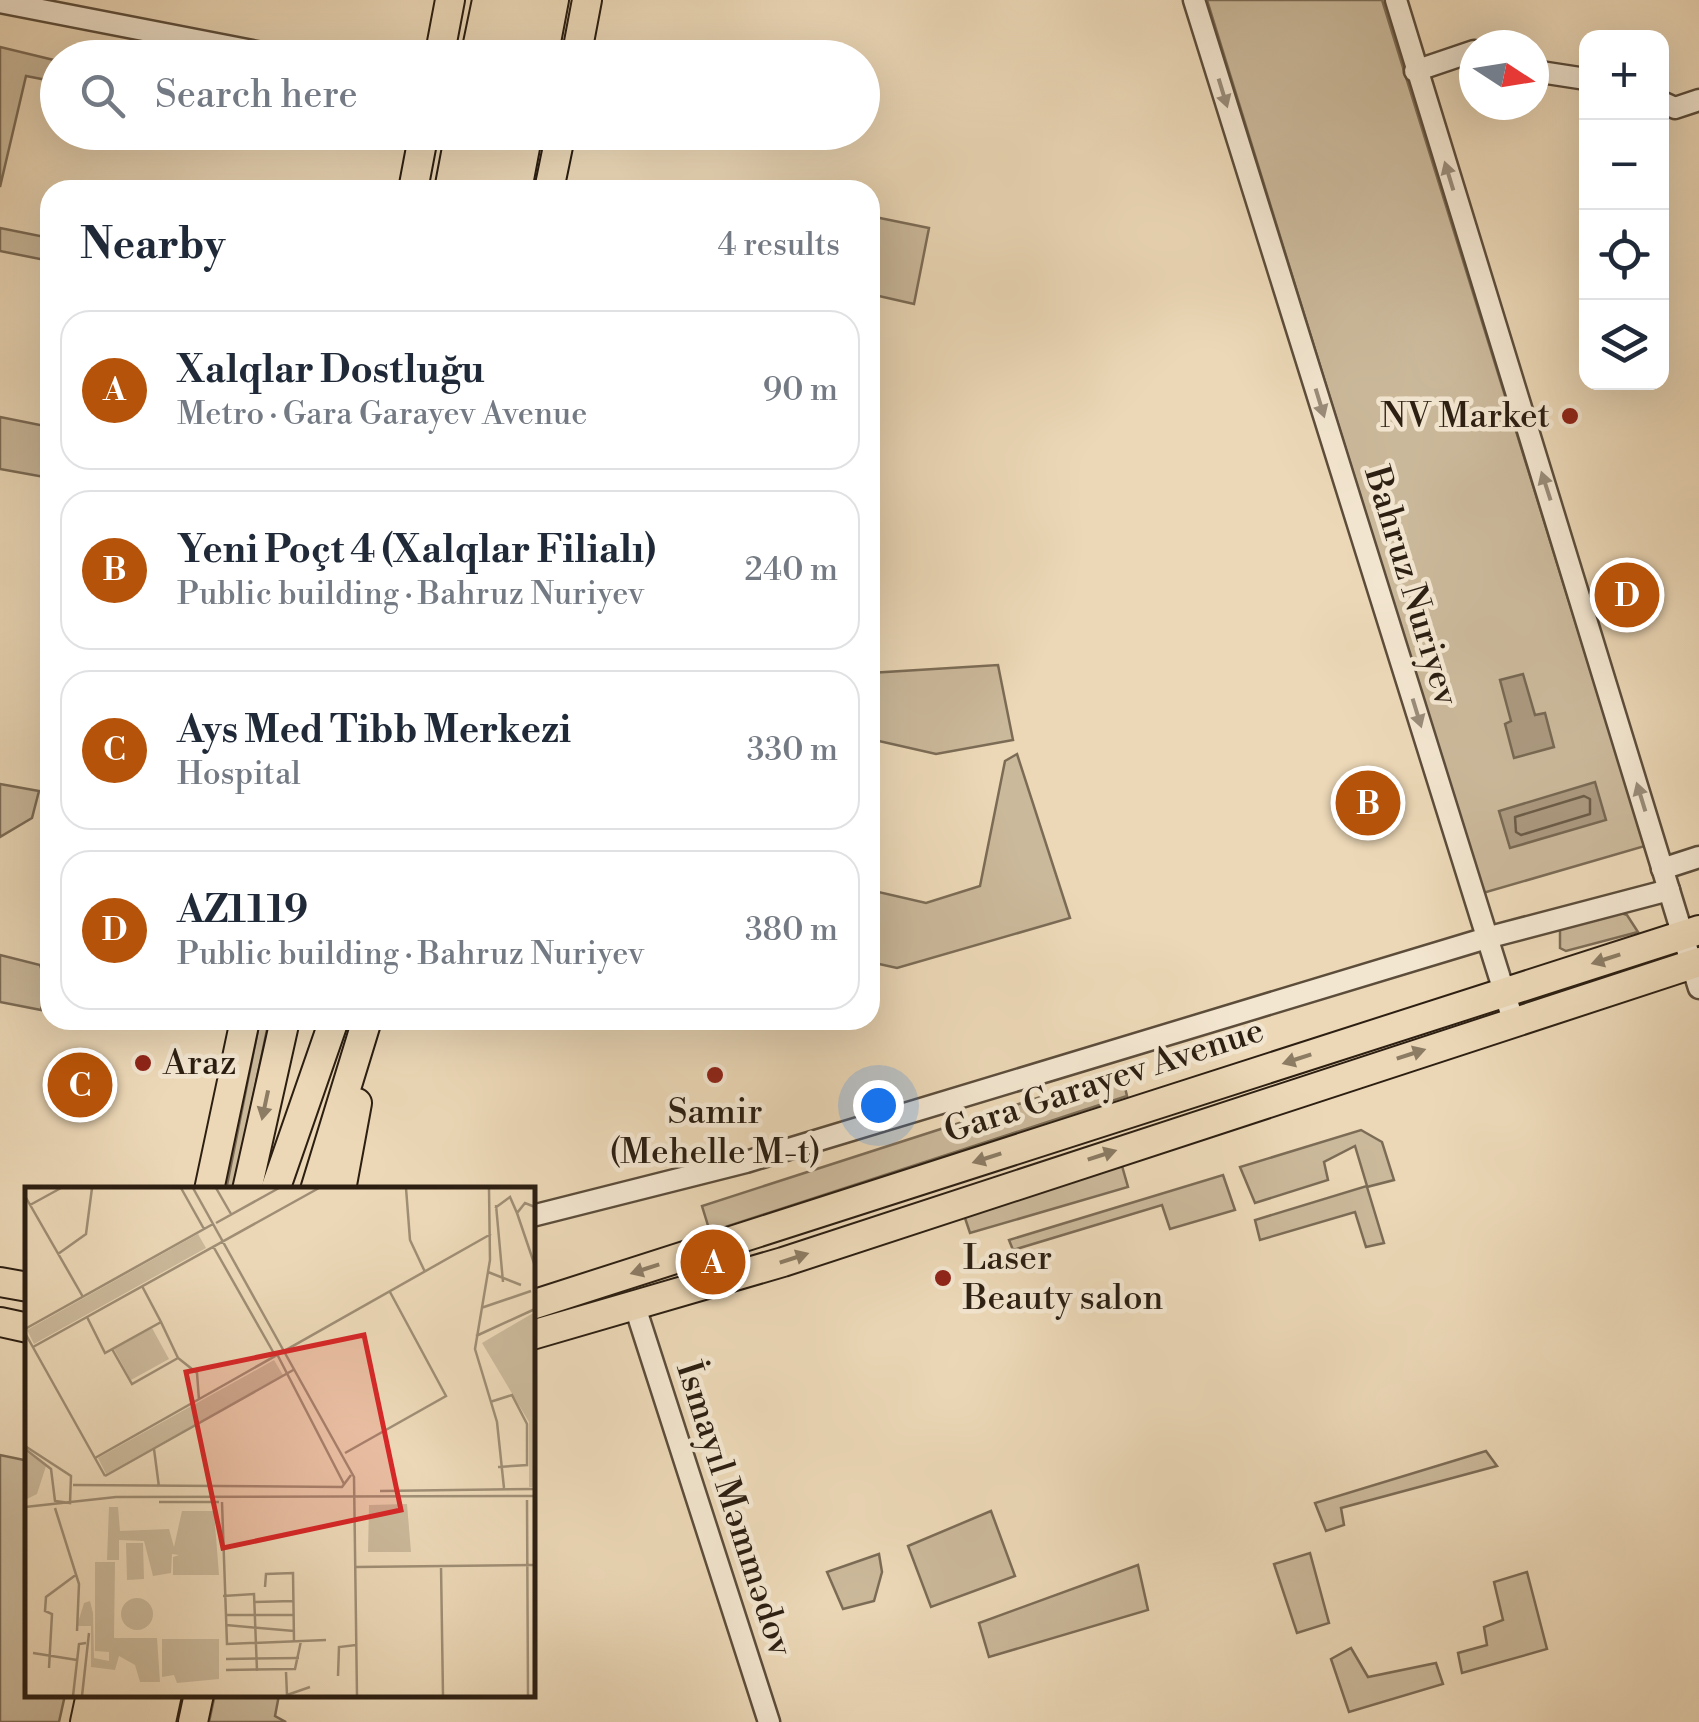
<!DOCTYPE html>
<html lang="en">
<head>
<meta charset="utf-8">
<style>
  body { margin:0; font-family:"Libre Bodoni",serif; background:#f6f6f7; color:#1f2937 }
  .controls { position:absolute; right:30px; top:30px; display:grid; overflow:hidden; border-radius:20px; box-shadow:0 10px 40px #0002 }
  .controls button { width:90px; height:90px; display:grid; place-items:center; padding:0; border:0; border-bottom:2px solid #e0e1e3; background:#fff; color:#1f2937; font:50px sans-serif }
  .compass { position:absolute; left:1459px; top:30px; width:90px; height:90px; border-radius:50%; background:#fff; box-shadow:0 10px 40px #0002; rotate:102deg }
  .you { position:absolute; left:878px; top:1105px; width:35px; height:35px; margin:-25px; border:8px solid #fff; border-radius:50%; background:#1a73e8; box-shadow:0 0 0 15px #1a73e833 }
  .badge { display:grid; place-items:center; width:65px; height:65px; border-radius:50%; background:#b45309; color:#fff; font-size:32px; font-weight:700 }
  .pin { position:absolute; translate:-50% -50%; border:5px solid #fff; box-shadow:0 2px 10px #0006 }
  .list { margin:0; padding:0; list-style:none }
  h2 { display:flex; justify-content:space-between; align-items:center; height:130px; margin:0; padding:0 40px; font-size:42px }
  h2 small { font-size:32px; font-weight:400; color:#747a83 }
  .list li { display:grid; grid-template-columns:65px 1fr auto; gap:30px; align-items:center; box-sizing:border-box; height:160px; margin:0 20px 20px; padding:0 20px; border:2px solid #e0e1e3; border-radius:30px }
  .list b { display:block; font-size:38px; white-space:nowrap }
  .list p { margin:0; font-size:32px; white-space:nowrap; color:#747a83 }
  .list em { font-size:32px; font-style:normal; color:#747a83 }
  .icon { flex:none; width:55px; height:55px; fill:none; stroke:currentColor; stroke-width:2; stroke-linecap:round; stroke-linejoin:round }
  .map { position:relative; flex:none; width:1699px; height:1722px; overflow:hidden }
  .search { position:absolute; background:#fff; box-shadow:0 10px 40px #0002; left:40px; top:40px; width:840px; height:110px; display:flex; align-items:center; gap:25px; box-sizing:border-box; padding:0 35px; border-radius:55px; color:#747a83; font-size:38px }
  .panel { position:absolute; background:#fff; box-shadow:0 10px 40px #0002; left:40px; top:180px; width:840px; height:850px; border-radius:30px }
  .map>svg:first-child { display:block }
  .green { fill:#cbb99b; stroke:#7c6c56; stroke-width:2.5 }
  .water { fill:#ab997f; stroke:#786853; stroke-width:2.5 }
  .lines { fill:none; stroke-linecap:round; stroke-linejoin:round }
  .shore { stroke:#6c5c48; stroke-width:2.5 }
  .minor-casing { stroke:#5c4d3b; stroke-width:25 }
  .major-casing { stroke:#2c1f12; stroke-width:32 }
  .minor { stroke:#f3e6d0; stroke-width:20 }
  .major { stroke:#ecd8b7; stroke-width:28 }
  .oneway { fill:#998c7a }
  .oneway2 { fill:#8c7c64 }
  .poi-dot { fill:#8f2418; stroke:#f3e6d0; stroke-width:4 }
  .labels { text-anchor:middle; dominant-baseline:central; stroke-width:9; stroke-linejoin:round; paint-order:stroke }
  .poi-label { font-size:35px; fill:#2c1f12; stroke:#f3e6d0; text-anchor:start }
  .street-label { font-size:35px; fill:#2c1f12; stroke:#f3e6d0 }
  .inset-road { fill:none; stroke:#9f8e75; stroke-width:2.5 }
  .view { fill:#d62828; fill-opacity:0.15; stroke:#d62828; stroke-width:5 }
  .inset-edge { fill:none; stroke:#2c1f12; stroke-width:5 }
</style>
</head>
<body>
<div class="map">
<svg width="1699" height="1722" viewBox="0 0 1699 1722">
  <rect width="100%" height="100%" fill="#ecd8b7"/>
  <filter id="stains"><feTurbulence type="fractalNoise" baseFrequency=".002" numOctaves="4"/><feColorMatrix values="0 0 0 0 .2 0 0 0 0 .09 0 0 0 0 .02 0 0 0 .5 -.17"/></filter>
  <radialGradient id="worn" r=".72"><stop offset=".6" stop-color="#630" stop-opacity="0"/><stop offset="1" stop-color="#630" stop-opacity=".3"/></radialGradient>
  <g class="green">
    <path d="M 1207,0 L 1382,0 L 1645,846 L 1483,893 Z"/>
    <path d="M 0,47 L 58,61 L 57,82 L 26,76 L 0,187 Z"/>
    <path d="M 870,216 L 929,228 L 914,304 L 870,294 Z"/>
    <path d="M 0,228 L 50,238 L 50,261 L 0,251 Z"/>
    <path d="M 0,417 L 50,427 L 50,478 L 0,469 Z"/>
    <path d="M 998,665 L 1013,740 L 936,754 L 870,739 L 870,673 Z"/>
    <path d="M 1017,754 L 1070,918 L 897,968 L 870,962 L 870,890 L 926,903 L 980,886 L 1005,761 Z"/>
    <path d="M 0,784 L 39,791 L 32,818 L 0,837 Z"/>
    <path d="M 1613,910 L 1627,915 L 1638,932 L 1566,951 L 1560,948 L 1560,928 Z"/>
    <path d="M 0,955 L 40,965 L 46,982 L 41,1010 L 0,1002 Z"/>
    <path d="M 260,1020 L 269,1020 L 234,1189 L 226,1190 Z"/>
    <path d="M 1121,1071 L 1127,1096 L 710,1232 L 702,1206 Z"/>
    <path d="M 1361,1130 L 1382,1142 L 1394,1180 L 1367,1187 L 1384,1243 L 1366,1247 L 1355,1212 L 1260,1240 L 1255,1220 L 1367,1186 L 1355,1146 L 1324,1162 L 1328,1180 L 1255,1203 L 1240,1167 Z"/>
    <path d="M 1122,1166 L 1128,1187 L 970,1233 L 963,1212 Z"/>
    <path d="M 1223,1175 L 1235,1210 L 1170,1229 L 1162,1205 L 1013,1250 L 1009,1240 Z"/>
    <path d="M 27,1449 L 28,1694 L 65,1695 L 59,1722 L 0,1722 L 0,1455 L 24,1460 Z"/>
    <path d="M 1486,1451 L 1497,1466 L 1341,1508 L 1344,1525 L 1326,1531 L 1315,1503 Z"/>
    <path d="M 991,1511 L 1015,1576 L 931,1607 L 908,1546 Z"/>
    <path d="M 1310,1553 L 1329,1623 L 1297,1633 L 1274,1564 Z"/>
    <path d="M 879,1554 L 882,1572 L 874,1601 L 843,1609 L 827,1572 Z"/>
    <path d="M 1138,1565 L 1148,1610 L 989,1657 L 979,1623 Z"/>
    <path d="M 1527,1572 L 1547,1649 L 1462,1673 L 1458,1653 L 1487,1645 L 1484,1627 L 1503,1620 L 1494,1582 Z"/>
    <path d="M 1351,1648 L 1368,1677 L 1436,1663 L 1443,1684 L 1349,1712 L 1331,1659 Z"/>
    <path d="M 215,1694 L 279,1695 L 275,1716 L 286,1722 L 209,1722 Z"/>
  </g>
  <g class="water">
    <path d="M 1523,674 L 1535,715 L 1545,713 L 1554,747 L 1514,758 L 1505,724 L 1511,721 L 1500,680 Z"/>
    <path d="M 1595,782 L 1606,820 L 1510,848 L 1499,811 Z"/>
  </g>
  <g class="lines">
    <path class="shore" d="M 1584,796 L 1590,799 L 1590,814 L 1521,835 L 1516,832 L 1515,817 Z"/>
    <g class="minor-casing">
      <g id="minor">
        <path d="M 1194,0 L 1513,1020"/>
        <path d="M 1396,0 L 1699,988"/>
        <path d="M 0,2 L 288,58"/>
        <path d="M 1415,71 L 1474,51"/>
        <path d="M 1534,71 L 1586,79"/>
        <path d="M 1662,102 L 1675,108 L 1699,100"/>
        <path d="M 1662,869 L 1699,857"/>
        <path d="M 532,1216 L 746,1162 L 1490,937 L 1669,890"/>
        <path d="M 638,1316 L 769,1722"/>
      </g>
    </g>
    <g class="major-casing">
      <g id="major">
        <path d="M 439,58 L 450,0"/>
        <path d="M 475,58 L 487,0"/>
        <path d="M 496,58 L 508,0"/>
        <path d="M 523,58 L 534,0"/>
        <path d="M 543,58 L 554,0"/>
        <path d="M 576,58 L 587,0"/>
        <path d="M 413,190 L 424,132"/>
        <path d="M 449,190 L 460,132"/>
        <path d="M 469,190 L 481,132"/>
        <path d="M 497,190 L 508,132"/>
        <path d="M 517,190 L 528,132"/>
        <path d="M 549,190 L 561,132"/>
        <path d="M 209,1190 L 245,1020"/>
        <path d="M 247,1190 L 285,1020"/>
        <path d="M 275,1190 L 334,1020"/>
        <path d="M 315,1190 L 367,1020"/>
        <path d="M 341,1190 L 357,1103"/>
        <path d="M 0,1282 L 28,1287"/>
        <path d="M 532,1305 L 1699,930"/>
        <path d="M 0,1322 L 28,1328"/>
        <path d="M 532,1335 L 783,1262 L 1699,962"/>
        <path d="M 85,1722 L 91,1694"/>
        <path d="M 109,1722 L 117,1694"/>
        <path d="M 133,1722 L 139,1694"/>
        <path d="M 161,1722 L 167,1694"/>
        <path d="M 193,1722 L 199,1694"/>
      </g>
    </g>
    <use href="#minor" class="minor"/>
    <use href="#major" class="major"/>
  </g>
  <defs><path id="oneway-solid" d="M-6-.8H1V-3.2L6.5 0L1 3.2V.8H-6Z" transform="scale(2.5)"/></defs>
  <g class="oneway">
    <use href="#oneway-solid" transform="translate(1223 93) rotate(73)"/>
    <use href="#oneway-solid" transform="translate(1449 176) rotate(-107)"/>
    <use href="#oneway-solid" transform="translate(1320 403) rotate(73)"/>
    <use href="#oneway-solid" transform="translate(1546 486) rotate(-108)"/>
    <use href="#oneway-solid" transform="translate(1417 713) rotate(73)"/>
    <use href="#oneway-solid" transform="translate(1641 797) rotate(-107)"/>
  </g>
  <g class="oneway2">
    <use href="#oneway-solid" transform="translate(1606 959) rotate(162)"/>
    <use href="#oneway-solid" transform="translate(1411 1054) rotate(-18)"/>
    <use href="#oneway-solid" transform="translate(1297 1059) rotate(162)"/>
    <use href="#oneway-solid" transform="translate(265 1105) rotate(102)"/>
    <use href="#oneway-solid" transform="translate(1102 1155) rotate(-18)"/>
    <use href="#oneway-solid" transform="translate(987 1158) rotate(162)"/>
    <use href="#oneway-solid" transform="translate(794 1258) rotate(-18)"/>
    <use href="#oneway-solid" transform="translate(645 1269) rotate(162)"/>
  </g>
  <g class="poi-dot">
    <circle cx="1570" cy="416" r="10"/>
    <circle cx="143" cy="1063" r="10"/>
    <circle cx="715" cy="1075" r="10"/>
    <circle cx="943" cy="1278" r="10"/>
  </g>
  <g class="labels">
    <g class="poi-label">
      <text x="1550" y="416" text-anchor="end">NV Market</text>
      <text x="163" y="1063">Araz</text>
      <text x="715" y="1112" text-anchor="middle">Samir<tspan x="715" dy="40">(Mehelle M-t)</tspan></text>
      <text x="963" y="1258">Laser<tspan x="963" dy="40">Beauty salon</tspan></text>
    </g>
    <g class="street-label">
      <text transform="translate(1411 586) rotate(73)">Bahruz Nuriyev</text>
      <text transform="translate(1104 1081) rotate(-18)">Gara Garayev Avenue</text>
      <text transform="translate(734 1509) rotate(72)">İsmayıl Məmmədov</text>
    </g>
  </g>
  <g transform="translate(25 1187)">
    <rect width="510" height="510" fill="#ecd8b7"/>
    <path d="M 173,47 L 181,61 L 9,157 L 2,143 ZM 510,125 L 510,300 L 504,300 L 504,235 L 457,156 ZM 127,141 L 144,172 L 106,193 L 89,162 ZM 249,173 L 258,188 L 81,287 L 73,271 ZM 0,264 L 21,279 L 12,307 L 0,313 ZM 382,317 L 386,365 L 343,365 L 344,318 ZM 84,320 L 93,320 L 95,344 L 144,342 L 149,360 L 157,324 L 189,324 L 194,388 L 148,388 L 148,370 L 154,368 L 147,367 L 146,386 L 128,389 L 119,354 L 94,353 L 94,373 L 82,373 ZM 101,356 L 118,356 L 119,392 L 102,393 ZM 70,375 L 90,375 L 89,451 L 132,451 L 135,495 L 115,495 L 110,478 L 94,469 L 90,483 L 66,480 L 66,439 L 52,439 L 59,416 L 65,414 L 68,426 L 69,471 L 84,474 L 84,465 L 70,464 ZM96 427a16 16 0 1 1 32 0a16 16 0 1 1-32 0ZM 137,452 L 194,452 L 194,492 L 152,496 L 149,488 L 137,490 Z" fill="#cbb99b"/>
    <path class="inset-road" d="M 156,1 L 179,42M 168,1 L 329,290 L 332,509M 191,1 L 206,27M 381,1 L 385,53 L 400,85M 464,1 L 465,73 L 450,162 L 472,235 L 479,301M 0,9 L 58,110M 5,18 L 36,1M 471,18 L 478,95M 470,21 L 485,10 L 492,26 L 500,16 L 510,20M 492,26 L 510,79M 191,36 L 254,1M 188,59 L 251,170M 33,67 L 61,47 L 67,1M 463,85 L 496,98M 456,121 L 506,104M 62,130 L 80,166 L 136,135 L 117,99M 136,135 L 153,171 L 172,186 L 174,213M 0,142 L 188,37M 0,146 L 80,289M 451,149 L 510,122M 8,160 L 294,1M 87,162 L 107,197 L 153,171M 253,169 L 319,297M 465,215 L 487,208 L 502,237 L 502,278 L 473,280M 0,259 L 46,289 L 45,316 L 30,314 L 26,282 L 0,262M 129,262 L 134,300M 320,266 L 421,209 L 365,105M 70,271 L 466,47M 80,289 L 270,182M 48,298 L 317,300 L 326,288M 355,304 L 510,302M 502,313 L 503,509M 134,315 L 194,315M 197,315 L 202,457 L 301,453M 0,320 L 91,310 L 510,309M 30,321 L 54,397 L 52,444M 416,379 L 418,509M 331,380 L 510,378M 240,400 L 241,387 L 268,386 L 269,454M 198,409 L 229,407 L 232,484M 230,415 L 268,414M 201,428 L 268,428M 201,438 L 269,444M 8,466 L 52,473M 201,472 L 274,471M 24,481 L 27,427 L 20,424 L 21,410 L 52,387M 201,483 L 270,482 L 276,454M 261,485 L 262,508 L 285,500M 313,489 L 314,460 L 331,458M 48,509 L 54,457 L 61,456M 57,509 L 64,446"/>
    <path class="view" d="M 339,148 L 376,323 L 198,361 L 161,185 Z"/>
    <rect width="510" height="510" class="inset-edge"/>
  </g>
  <rect width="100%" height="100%" filter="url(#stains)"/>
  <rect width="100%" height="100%" fill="url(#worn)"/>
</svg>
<div class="controls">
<button>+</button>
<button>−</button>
<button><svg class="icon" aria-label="locate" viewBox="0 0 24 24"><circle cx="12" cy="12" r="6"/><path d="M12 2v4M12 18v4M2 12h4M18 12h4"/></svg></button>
<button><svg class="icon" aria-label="layers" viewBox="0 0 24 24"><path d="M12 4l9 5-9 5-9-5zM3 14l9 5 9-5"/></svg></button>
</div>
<svg class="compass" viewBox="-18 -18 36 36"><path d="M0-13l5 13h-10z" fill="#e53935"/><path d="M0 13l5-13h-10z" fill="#747a83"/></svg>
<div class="you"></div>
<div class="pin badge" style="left:713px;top:1262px">A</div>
<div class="pin badge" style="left:1368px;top:803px">B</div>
<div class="pin badge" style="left:80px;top:1085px">C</div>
<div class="pin badge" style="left:1627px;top:595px">D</div>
<div class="search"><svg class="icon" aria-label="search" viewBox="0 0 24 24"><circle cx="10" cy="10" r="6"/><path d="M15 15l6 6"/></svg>Search here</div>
<section class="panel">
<h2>Nearby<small>4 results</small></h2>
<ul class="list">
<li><span class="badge">A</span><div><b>Xalqlar Dostluğu</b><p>Metro · Gara Garayev Avenue</p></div><em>90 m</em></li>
<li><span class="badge">B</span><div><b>Yeni Poçt 4 (Xalqlar Filialı)</b><p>Public building · Bahruz Nuriyev</p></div><em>240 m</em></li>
<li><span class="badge">C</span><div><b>Ays Med Tibb Merkezi</b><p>Hospital</p></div><em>330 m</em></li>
<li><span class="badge">D</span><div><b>AZ1119</b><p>Public building · Bahruz Nuriyev</p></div><em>380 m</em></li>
</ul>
</section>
</div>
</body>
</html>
